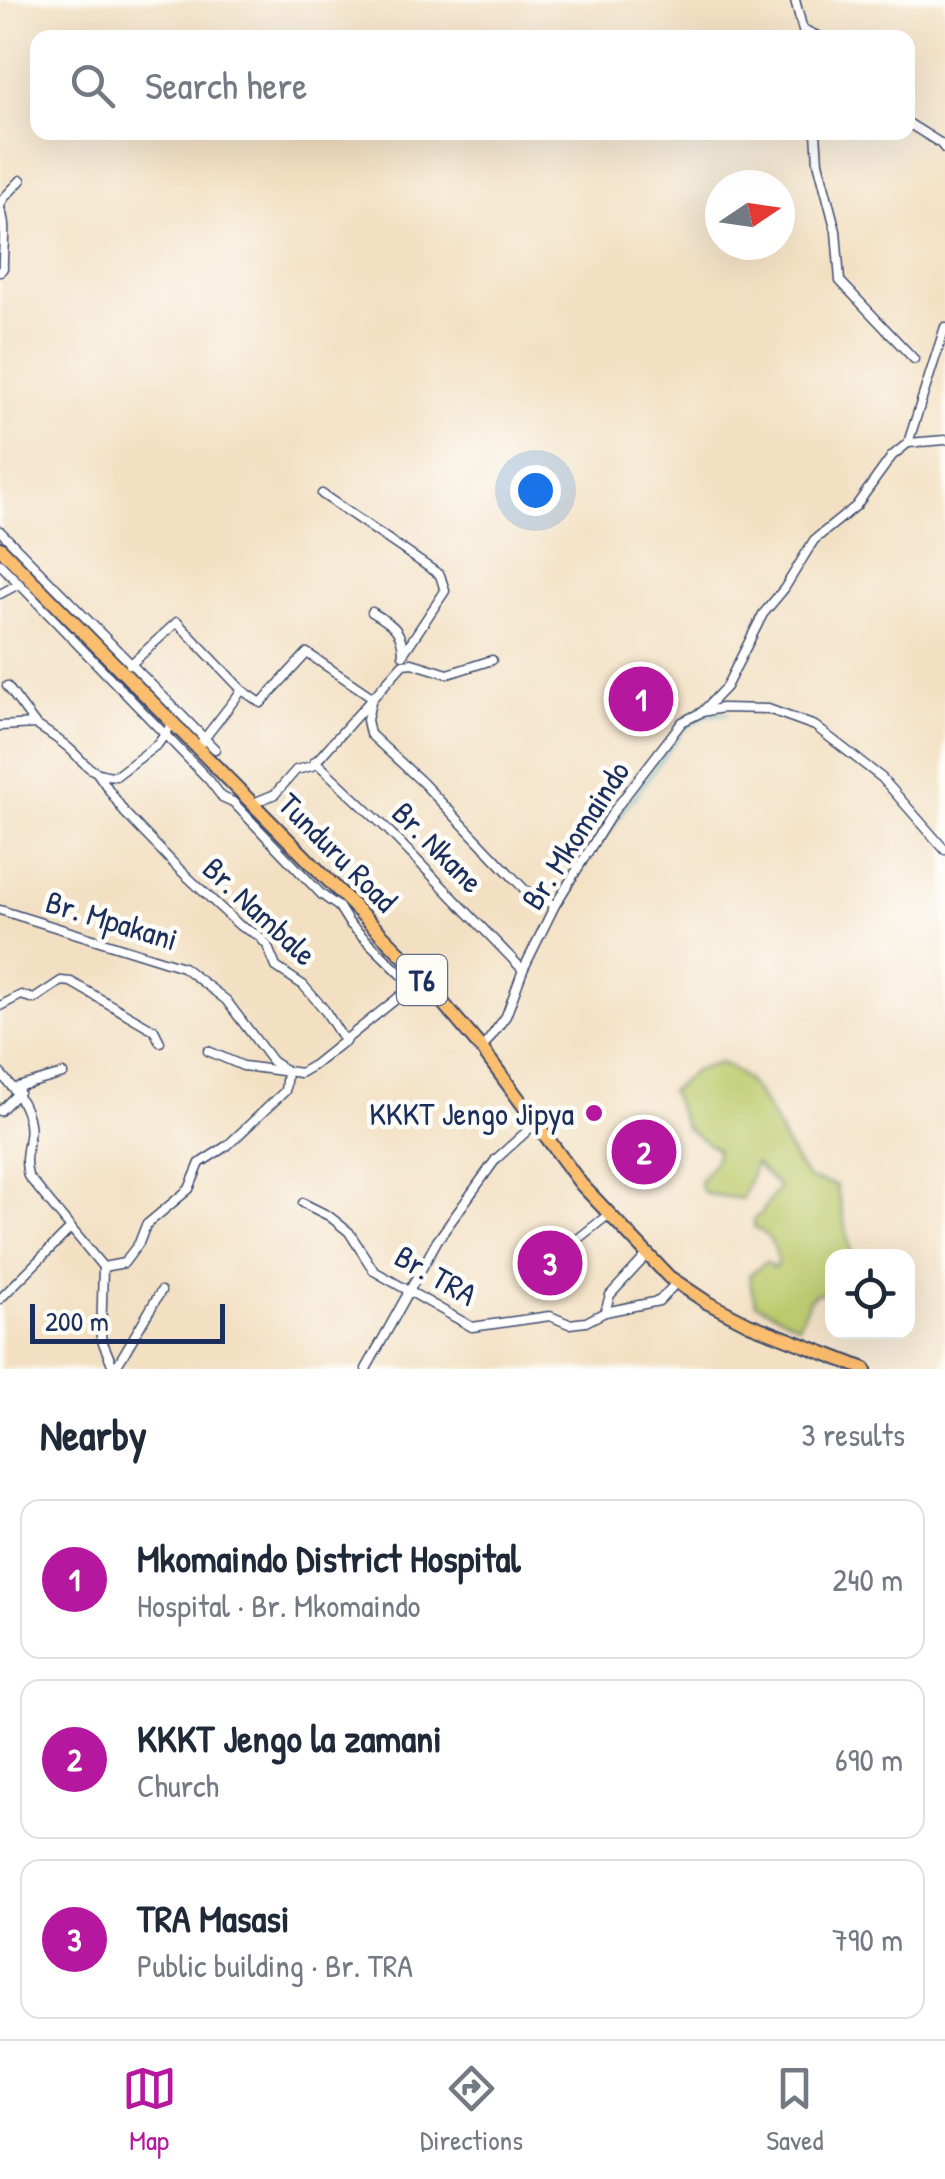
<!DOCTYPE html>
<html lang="en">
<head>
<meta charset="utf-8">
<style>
  body { margin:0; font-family:"Patrick Hand",sans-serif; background:#f2f2f3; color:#1f2937 }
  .controls { position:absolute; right:30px; bottom:30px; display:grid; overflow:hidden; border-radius:20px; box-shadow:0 10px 40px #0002 }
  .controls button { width:90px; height:90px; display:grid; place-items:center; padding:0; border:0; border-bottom:2px solid #e0e1e3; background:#fff; color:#1f2937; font:50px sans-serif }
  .compass { position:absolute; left:705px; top:170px; width:90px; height:90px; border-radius:50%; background:#fff; box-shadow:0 10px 40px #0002; rotate:77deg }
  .scale { position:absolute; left:30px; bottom:25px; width:195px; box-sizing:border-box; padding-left:10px; border:5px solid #1b2f5e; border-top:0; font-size:28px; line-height:35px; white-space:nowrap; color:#1b2f5e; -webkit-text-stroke:8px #fdfcf7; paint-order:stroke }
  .you { position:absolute; left:535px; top:490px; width:35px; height:35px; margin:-25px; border:8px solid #fff; border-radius:50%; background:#1a73e8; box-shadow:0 0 0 15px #1a73e833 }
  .badge { display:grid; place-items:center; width:65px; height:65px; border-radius:50%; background:#b5179e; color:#fff; font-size:32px; font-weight:700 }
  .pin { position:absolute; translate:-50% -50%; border:5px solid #fff; box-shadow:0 2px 10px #0006 }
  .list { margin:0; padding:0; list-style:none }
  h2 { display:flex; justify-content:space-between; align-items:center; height:130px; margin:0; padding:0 40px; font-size:42px }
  h2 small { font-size:32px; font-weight:400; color:#747a83 }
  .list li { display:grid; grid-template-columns:65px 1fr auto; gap:30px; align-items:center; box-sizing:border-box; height:160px; margin:0 20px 20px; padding:0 20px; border:2px solid #e0e1e3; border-radius:20px }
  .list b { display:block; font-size:38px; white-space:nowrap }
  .list p { margin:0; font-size:32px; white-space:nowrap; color:#747a83 }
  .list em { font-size:32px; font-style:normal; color:#747a83 }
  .icon { flex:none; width:55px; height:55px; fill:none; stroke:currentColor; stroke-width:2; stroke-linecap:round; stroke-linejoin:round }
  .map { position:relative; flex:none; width:945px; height:1369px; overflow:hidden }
  .search { position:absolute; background:#fff; box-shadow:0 10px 40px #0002; left:30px; right:30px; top:30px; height:110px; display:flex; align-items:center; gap:25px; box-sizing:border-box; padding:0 35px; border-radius:20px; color:#747a83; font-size:38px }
  .sheet { height:670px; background:#fff }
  nav { display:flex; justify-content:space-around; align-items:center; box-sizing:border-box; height:140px; border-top:2px solid #e0e1e3; background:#fff; font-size:28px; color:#747a83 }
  nav a { display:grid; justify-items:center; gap:5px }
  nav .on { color:#b5179e }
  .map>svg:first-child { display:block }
  .green { fill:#bbca6c; stroke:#6b7c65; stroke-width:2.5 }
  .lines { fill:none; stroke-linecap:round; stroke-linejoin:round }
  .stream { stroke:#3facbd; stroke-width:2.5 }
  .minor-casing { stroke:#3b4a6d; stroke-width:11 }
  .trunk-casing { stroke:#3b4a6d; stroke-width:16 }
  .minor { stroke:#fff; stroke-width:8 }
  .trunk { stroke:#fbbd6e; stroke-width:12 }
  .poi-dot { fill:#b5179e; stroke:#fdfcf7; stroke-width:4 }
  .labels { text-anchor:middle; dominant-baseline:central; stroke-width:9; stroke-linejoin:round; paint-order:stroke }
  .shield { fill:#fdfcf7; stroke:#5f6c8c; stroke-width:2.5 }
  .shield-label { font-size:30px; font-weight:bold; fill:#1b2f5e }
  .street-label { font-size:32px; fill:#1b2f5e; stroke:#fdfcf7 }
  .poi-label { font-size:32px; fill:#1b2f5e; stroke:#fdfcf7; text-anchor:end }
</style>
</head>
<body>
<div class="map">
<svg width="945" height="1369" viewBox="0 0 945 1369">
  <rect width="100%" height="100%" fill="#fdfcf7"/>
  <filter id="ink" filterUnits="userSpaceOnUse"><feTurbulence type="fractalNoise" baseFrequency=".01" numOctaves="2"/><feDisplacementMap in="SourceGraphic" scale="20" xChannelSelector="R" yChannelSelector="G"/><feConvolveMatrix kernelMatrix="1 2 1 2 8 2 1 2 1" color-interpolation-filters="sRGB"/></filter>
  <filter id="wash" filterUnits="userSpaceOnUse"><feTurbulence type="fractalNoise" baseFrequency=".0048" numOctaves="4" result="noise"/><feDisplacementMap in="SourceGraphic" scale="40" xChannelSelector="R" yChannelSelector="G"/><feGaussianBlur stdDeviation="2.25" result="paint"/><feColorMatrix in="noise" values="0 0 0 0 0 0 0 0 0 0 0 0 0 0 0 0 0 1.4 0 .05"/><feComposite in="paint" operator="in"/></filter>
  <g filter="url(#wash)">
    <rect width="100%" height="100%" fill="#f3e0c3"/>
    <path class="green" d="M 720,1063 C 767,1079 778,1145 809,1179 L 836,1185 L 852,1256 L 832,1256 L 827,1280 L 832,1284 L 832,1293 L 815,1294 L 810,1299 L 798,1325 L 755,1303 L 749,1275 L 766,1262 L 774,1268 L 777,1266 C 778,1247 770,1235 754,1227 L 754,1218 L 760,1215 L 779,1187 L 755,1163 L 742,1199 L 707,1194 L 701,1189 L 700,1181 L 715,1160 L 717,1150 L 686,1128 L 670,1091 L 696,1070 Z"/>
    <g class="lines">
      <path class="stream" d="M 604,838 L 683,730 L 706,715 L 729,713"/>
    </g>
  </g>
  <g filter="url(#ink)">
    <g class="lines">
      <g class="minor-casing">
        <g id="minor">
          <path d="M 795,0 L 805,38"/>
          <path d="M 805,30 L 822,38"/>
          <path d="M 908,123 L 940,143 L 945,149"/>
          <path d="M 816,132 L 818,162 L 836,231 L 840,281 L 914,359"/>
          <path d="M 0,207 L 3,199 L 21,180"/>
          <path d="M 0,209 C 8,225 2,250 3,268 L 0,272"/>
          <path d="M 908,443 L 945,327"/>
          <path d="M 322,494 L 440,575 L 445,591 L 403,654"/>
          <path d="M 0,531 L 215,749"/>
          <path d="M 0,564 L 209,780 L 222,797 L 233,802 L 322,895 L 339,907 L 349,923 L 413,986"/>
          <path d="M 0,594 L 17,585"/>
          <path d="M 372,612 C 392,624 403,630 403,655"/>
          <path d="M 130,665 L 177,622 L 242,690"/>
          <path d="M 7,686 L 35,724"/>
          <path d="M 702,712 L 726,687 L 763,614 L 784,589 L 814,540 L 856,506 L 892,456 L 908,443 L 945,440"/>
          <path d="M 0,726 L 35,724 C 48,733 64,742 75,754 C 88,768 95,775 116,776 L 158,744 L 172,724"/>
          <path d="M 197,748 L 242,690 L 261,703 L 307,653 L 372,697 L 367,720 L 370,734 L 422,782 L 526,891 L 555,905"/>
          <path d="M 315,761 L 385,827 L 523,970"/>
          <path d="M 98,774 L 125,813 L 177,867 L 240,926 L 258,935 L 267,945 L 276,967 L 303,985 L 324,1009 L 345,1042"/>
          <path d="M 251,804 L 275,794 L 296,770 L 312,766 L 403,664 L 412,663 L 448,674 L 492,660"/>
          <path d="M 0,910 L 183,967 L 226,1000 L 272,1061 L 287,1071"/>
          <path d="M 0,1006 L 21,995 L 34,999 L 61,981 L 71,982 L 154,1030 L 160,1042"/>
          <path d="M 482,1049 L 506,1016 L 523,970 L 555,905 L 613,812 L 682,722 L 702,712 L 722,708 L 768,709 L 815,726 L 882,778 L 945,850"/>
          <path d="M 208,1051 L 243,1066 L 282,1071"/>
          <path d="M 0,1073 C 15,1089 33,1113 29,1137 C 27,1153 24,1159 28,1176 L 103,1267 L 101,1338 L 114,1369"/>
          <path d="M 14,1088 L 63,1074"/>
          <path d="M 0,1111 L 19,1092"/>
          <path d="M 303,1203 L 329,1216 L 349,1232 L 374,1271 L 472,1327 L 550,1316 L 569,1324 L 586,1322 L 605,1312 L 659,1301 L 677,1282"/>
          <path d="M 560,1253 L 608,1215"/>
          <path d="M 103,1267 L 124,1263 L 139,1243 L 146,1225 L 189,1189 L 200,1163 L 228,1145 L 285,1091 L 287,1071 L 300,1073 L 314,1065 L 415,984"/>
          <path d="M 0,1299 L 71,1228"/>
          <path d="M 605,1312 L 610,1295 L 647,1255"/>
          <path d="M 115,1369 L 161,1291"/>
          <path d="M 366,1369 L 437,1241 L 496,1159 L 536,1123"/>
        </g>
      </g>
      <g class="trunk-casing">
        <path id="trunk" d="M 0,548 L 404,957 L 482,1049 L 581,1184 L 669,1277 L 708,1303 L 749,1324 L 865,1369"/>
      </g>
      <use href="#minor" class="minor"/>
      <use href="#trunk" class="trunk"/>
    </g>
  </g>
  <circle class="poi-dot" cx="594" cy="1113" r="10"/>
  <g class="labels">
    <rect class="shield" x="397" y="955" width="50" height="50" rx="8"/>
    <g class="shield-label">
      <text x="422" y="980">T6</text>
    </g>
    <g class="street-label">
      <text transform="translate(575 835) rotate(-57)">Br. Mkomaindo</text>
      <text transform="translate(438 847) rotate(45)">Br. Nkane</text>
      <text transform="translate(338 852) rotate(45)">Tunduru Road</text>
      <text transform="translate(260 911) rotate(43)">Br. Nambale</text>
      <text transform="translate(112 920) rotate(17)">Br. Mpakani</text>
      <text transform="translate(436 1275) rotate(30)">Br. TRA</text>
    </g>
    <g class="poi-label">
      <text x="574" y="1113">KKKT Jengo Jipya</text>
    </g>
  </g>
</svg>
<div class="controls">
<button><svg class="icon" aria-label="locate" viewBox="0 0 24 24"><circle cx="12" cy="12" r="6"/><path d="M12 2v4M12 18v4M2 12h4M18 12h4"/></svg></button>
</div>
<svg class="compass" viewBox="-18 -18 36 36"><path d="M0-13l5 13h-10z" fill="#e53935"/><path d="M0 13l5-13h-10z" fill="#747a83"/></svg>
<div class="scale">200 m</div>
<div class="you"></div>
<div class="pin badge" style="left:641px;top:699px">1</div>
<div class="pin badge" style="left:644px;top:1152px">2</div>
<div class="pin badge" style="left:550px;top:1263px">3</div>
<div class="search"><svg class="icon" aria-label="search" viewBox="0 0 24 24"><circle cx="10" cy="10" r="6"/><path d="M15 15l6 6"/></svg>Search here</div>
</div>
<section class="sheet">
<h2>Nearby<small>3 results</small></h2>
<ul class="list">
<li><span class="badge">1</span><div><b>Mkomaindo District Hospital</b><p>Hospital · Br. Mkomaindo</p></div><em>240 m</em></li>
<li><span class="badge">2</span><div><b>KKKT Jengo la zamani</b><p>Church</p></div><em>690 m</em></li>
<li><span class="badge">3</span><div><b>TRA Masasi</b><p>Public building · Br. TRA</p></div><em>790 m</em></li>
</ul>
</section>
<nav>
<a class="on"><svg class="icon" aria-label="map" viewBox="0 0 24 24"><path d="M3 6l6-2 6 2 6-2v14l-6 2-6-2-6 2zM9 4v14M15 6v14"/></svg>Map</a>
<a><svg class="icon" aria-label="directions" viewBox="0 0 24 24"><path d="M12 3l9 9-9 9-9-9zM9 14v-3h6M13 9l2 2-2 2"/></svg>Directions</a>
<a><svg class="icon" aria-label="saved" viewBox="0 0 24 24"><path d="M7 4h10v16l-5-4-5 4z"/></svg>Saved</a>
</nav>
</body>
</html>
